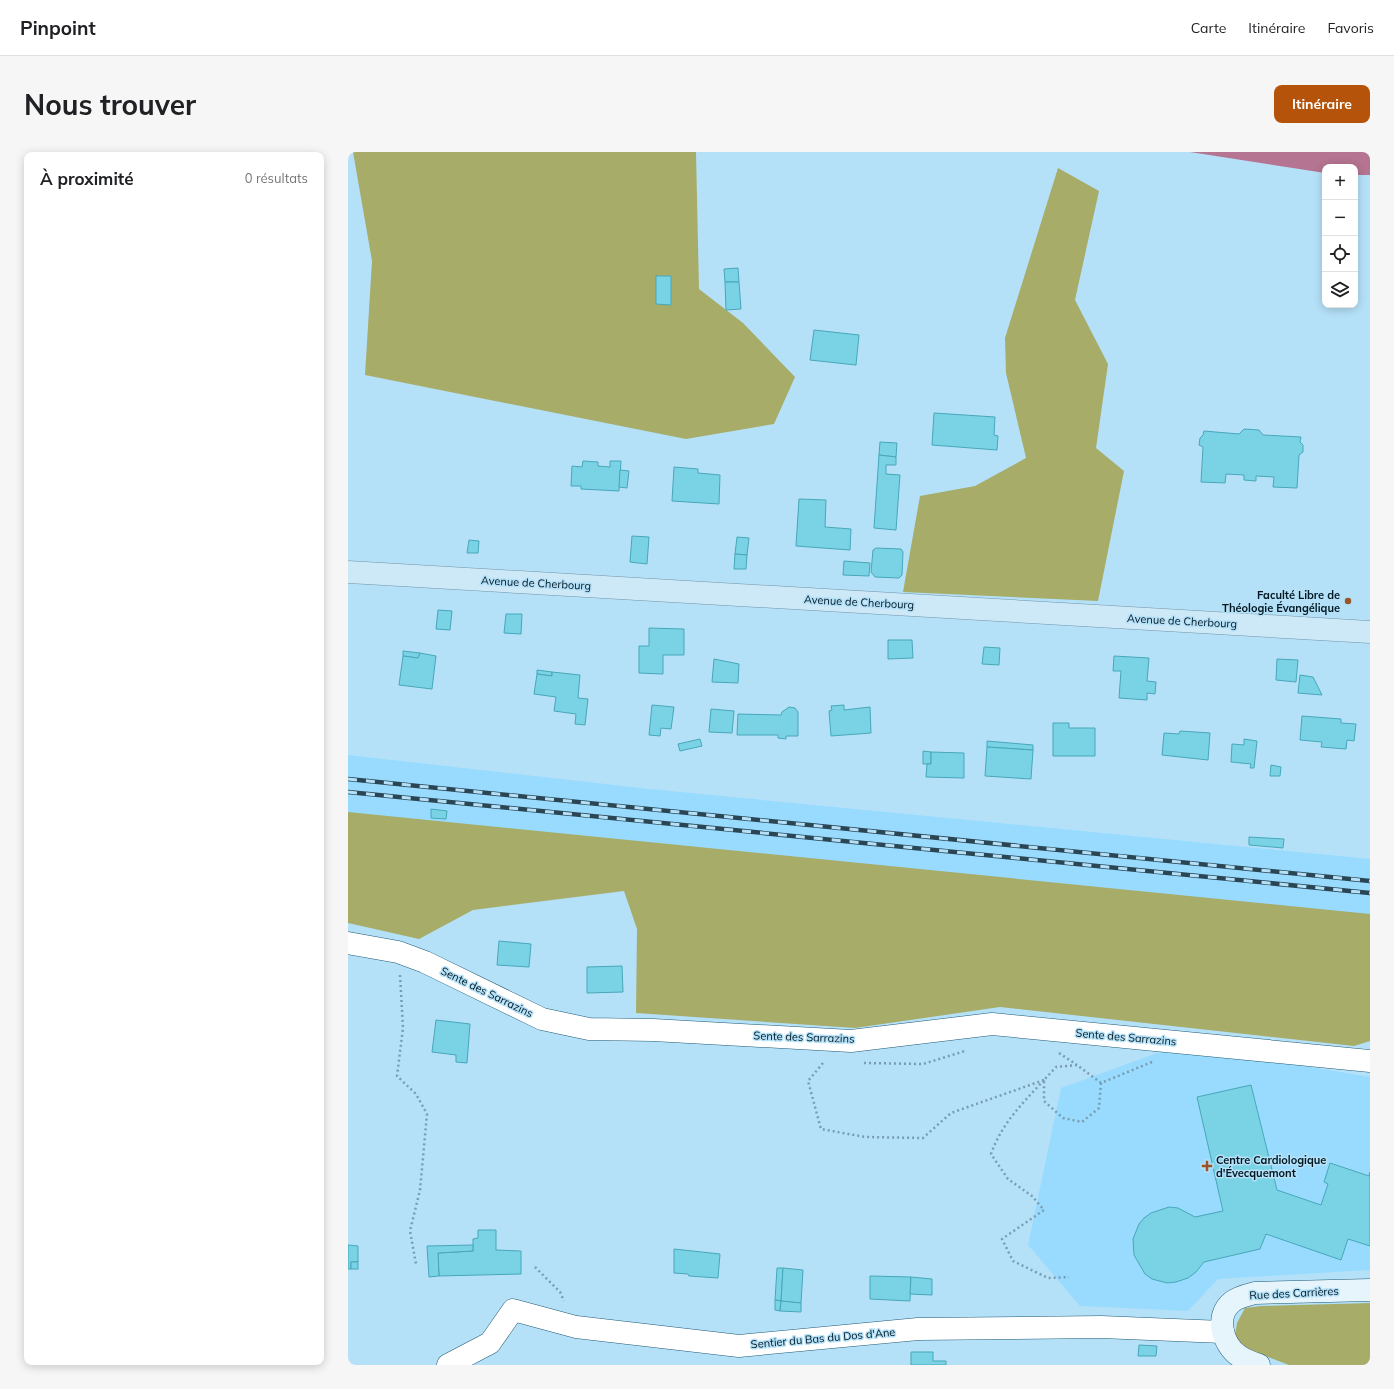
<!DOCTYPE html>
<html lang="fr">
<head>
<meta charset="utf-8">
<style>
  body { margin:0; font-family:Mulish,sans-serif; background:#f6f6f6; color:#202124 }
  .controls { position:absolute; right:12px; top:12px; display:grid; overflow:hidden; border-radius:8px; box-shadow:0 2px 10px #0003 }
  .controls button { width:36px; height:36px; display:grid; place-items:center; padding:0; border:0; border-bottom:1px solid #e0e0e0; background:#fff; color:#202124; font:20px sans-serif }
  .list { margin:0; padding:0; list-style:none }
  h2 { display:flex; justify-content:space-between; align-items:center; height:52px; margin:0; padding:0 16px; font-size:17px }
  h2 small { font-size:13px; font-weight:400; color:#757577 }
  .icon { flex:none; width:22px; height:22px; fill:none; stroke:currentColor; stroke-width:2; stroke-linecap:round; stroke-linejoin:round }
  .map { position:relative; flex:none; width:1022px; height:1213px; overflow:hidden; border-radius:8px }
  header { display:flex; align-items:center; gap:24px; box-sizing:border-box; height:56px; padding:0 20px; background:#fff; border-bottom:1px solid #e0e0e0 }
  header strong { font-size:19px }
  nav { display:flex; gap:22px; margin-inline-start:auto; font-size:14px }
  .intro { display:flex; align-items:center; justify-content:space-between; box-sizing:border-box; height:96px; padding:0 24px }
  h1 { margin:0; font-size:28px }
  .button { padding:10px 18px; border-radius:8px; background:#b45309; color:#fff; font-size:14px; font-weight:700 }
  main { display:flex; gap:24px; padding:0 24px }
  aside { flex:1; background:#fff; border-radius:8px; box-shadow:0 2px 10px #0003 }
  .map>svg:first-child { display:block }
  .built { fill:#99dbfe }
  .forest { fill:#a7ac69 }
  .water { fill:#b57491 }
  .building { fill:#79d3e5; stroke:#47a7b9 }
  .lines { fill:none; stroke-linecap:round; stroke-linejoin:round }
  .street-casing { stroke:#205b76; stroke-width:23 }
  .secondary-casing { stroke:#205b76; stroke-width:23 }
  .primary-casing { stroke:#7095a9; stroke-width:23 }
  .path { stroke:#789db0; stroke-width:2.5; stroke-dasharray:2 3; stroke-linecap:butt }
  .street { stroke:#fff; stroke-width:22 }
  .secondary { stroke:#e6f4fb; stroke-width:22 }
  .primary { stroke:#cde8f7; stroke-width:22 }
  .rail-casing { stroke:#2a4553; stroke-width:4.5 }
  .rail { stroke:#b5e1f8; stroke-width:3; stroke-dasharray:9; stroke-linecap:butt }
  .poi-dot { fill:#995527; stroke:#b5e1f8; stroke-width:1.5 }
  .labels { text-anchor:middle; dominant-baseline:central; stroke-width:3; stroke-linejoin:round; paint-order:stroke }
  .street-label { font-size:11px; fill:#011722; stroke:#b5e1f8 }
  .poi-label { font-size:11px; font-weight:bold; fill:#011722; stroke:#b5e1f8; text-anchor:end }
</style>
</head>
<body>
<header>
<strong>Pinpoint</strong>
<nav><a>Carte</a><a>Itinéraire</a><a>Favoris</a></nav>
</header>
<div class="intro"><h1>Nous trouver</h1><a class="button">Itinéraire</a></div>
<main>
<aside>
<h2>À proximité<small>0 résultats</small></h2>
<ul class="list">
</ul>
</aside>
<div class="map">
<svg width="1022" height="1213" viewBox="0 0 1022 1213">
  <rect width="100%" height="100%" fill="#b5e1f8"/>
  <g class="built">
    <path d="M 0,603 L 302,637 L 1022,707 L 1022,777 L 0,693 Z"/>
    <path d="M 831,893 L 1022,925 L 1022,1118 L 870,1127 L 840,1159 L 732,1154 L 680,1093 L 713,936 Z"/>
  </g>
  <g class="forest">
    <path d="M 5,0 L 348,0 L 351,137 L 395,171 L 447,225 L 426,272 L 338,287 L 17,223 L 24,109 Z"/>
    <path d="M 710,16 L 751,39 L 727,148 L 760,212 L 748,296 L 776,319 L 750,449 L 555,440 L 572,344 L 627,334 L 678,306 L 658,221 L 657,186 Z"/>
    <path d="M 0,660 L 1022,762 L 1022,889 L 1006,894 L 652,855 L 507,876 L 288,861 L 289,777 L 276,739 L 125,758 L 71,787 L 9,773 L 0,771 Z"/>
    <path d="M 1022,1151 L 1022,1213 L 941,1213 L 896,1196 L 887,1183 L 889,1171 L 897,1156 L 913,1154 Z"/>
  </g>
  <path class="water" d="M 842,0 L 1022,0 L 1022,23 L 1007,23 L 1007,15 L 977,15 L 977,21 Z"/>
  <g class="building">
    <path d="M 390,116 L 391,130 L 377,130 L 376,117 Z"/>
    <path d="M 308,124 L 323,124 L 323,153 L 308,152 Z"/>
    <path d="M 377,130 L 391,130 L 393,157 L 378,158 Z"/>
    <path d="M 466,178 L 511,183 L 508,213 L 462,208 Z"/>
    <path d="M 586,261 L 647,265 L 646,283 L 650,284 L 649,298 L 584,293 Z"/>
    <path d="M 896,277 L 911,278 L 915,283 L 953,285 L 952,290 L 955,293 L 955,300 L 951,303 L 949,336 L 925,335 L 926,325 L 908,324 L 908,329 L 896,328 L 896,323 L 878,322 L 877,331 L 853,330 L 855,295 L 851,293 L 852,286 L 855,283 L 856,279 L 891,282 Z"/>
    <path d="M 532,290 L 549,291 L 548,305 L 531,303 Z"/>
    <path d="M 531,303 L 548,305 L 548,313 L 538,313 L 538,322 L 552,323 L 548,378 L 526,376 Z"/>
    <path d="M 235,309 L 250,310 L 250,314 L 262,315 L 262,309 L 273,309 L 271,339 L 233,337 L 233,334 L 223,334 L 224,314 L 234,315 Z"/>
    <path d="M 326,315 L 350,317 L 350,321 L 372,323 L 371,352 L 324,349 Z"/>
    <path d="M 272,318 L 281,319 L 279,336 L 271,335 Z"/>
    <path d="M 451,347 L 478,348 L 477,375 L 503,377 L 502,398 L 448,394 Z"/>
    <path d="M 284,384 L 301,385 L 299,412 L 282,410 Z"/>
    <path d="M 389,385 L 401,386 L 399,403 L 387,402 Z"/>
    <path d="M 121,388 L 131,389 L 130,401 L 119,401 Z"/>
    <path d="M 528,396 L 553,397 L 555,400 L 554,423 L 551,426 L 527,425 L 523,420 L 525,398 Z"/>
    <path d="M 387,402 L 399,403 L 398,417 L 386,417 Z"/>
    <path d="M 496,409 L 522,411 L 521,424 L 495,423 Z"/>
    <path d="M 90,458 L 104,459 L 102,478 L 88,477 Z"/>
    <path d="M 158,462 L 174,462 L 173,482 L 156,481 Z"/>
    <path d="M 301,476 L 336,477 L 336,503 L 315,503 L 315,522 L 291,521 L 291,494 L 301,494 Z"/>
    <path d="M 540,488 L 564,488 L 565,506 L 540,507 Z"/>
    <path d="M 636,495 L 652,496 L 651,513 L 634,512 Z"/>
    <path d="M 55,499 L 72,501 L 70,506 L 55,504 Z"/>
    <path d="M 72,501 L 88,504 L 84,537 L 51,533 L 55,504 L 70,506 Z"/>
    <path d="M 766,504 L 801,506 L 799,529 L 808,530 L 807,542 L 799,541 L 799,548 L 771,546 L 773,519 L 765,519 Z"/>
    <path d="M 366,507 L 391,512 L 390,531 L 364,530 Z"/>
    <path d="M 929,507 L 950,508 L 948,530 L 928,528 Z"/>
    <path d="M 189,518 L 204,520 L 204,524 L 189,522 Z"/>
    <path d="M 204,520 L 232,523 L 230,546 L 240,547 L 237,573 L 227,572 L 228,562 L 206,559 L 208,545 L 186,542 L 189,522 L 204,524 Z"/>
    <path d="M 952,523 L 965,525 L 974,543 L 950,541 Z"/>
    <path d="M 304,553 L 326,555 L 323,577 L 313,576 L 312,584 L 301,583 Z"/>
    <path d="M 496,553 L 496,558 L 522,555 L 523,581 L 483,584 L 481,559 L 484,558 L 483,554 Z"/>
    <path d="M 441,555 L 447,556 L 450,560 L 450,584 L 438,584 L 438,587 L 430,586 L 430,583 L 389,583 L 390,562 L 433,563 L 434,560 Z"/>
    <path d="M 363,557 L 386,559 L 384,581 L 361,580 Z"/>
    <path d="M 954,564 L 993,567 L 993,571 L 1008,572 L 1006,589 L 999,588 L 998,597 L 973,595 L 974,590 L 952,588 Z"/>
    <path d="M 705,571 L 721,571 L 721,576 L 747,576 L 747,604 L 705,604 Z"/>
    <path d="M 832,579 L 862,581 L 860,608 L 814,603 L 816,581 L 831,582 Z"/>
    <path d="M 352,587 L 354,594 L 332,599 L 330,592 Z"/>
    <path d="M 896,587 L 909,589 L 906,616 L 902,616 L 903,612 L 883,610 L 884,592 L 896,593 Z"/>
    <path d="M 639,589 L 685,593 L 685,598 L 639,595 Z"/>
    <path d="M 639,595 L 685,598 L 683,627 L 637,624 Z"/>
    <path d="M 575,599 L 583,600 L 583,612 L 575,612 Z"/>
    <path d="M 583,600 L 616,601 L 616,626 L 578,625 L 579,612 L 583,612 Z"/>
    <path d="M 923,613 L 933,615 L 932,624 L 922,624 Z"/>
    <path d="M 83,657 L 99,659 L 98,667 L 83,666 Z"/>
    <path d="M 901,685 L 936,687 L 935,696 L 901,693 Z"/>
    <path d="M 151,789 L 183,792 L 181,815 L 149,813 Z"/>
    <path d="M 274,814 L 275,840 L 239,841 L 239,815 Z"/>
    <path d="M 88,868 L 122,872 L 119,911 L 108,910 L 108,903 L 84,900 Z"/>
    <path d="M 903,933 L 929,1038 L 973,1053 L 980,1032 L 976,1030 L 982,1011 L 1021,1024 L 1022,1020 L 1022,1094 L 1000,1087 L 993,1108 L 918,1082 L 912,1097 L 856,1110 L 848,1120 L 840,1126 L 828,1130 L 819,1131 L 804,1127 L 797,1122 L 786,1103 L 785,1087 L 791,1072 L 796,1066 L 803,1061 L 821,1055 L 830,1056 L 847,1065 L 875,1059 L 849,945 Z"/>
    <path d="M 130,1078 L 148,1078 L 148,1098 L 173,1099 L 173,1122 L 91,1124 L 90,1101 L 125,1099 L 125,1087 L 130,1086 Z"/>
    <path d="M 0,1093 L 10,1094 L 10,1110 L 3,1110 L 3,1117 L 0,1117 Z"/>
    <path d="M 125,1093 L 125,1099 L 90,1101 L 91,1124 L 81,1125 L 79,1094 Z"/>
    <path d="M 326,1097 L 372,1102 L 370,1126 L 341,1124 L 340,1122 L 326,1121 Z"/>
    <rect x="3" y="1110" width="7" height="7"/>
    <path d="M 429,1116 L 435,1116 L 433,1149 L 427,1148 Z"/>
    <path d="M 435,1116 L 455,1118 L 453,1151 L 433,1149 Z"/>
    <path d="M 522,1124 L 563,1125 L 562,1149 L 522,1147 Z"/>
    <path d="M 563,1125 L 584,1127 L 584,1143 L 562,1142 Z"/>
    <path d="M 427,1148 L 433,1149 L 432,1159 L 427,1158 Z"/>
    <path d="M 433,1149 L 453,1151 L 453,1160 L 432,1159 Z"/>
    <path d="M 791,1193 L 809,1194 L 808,1204 L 790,1204 Z"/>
    <path d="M 563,1200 L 585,1200 L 585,1209 L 598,1209 L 598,1213 L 563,1213 Z"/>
  </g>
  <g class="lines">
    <g class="street-casing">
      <g id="street">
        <path d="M 0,791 L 50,800 L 77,810 L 194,867 L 241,877 L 305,878 L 503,889 L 644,872 L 1022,909"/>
        <path d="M 100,1213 L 142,1191 L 165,1158 L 228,1175 L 391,1194 L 570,1177 L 753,1175 L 875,1180"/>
      </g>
    </g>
    <g class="secondary-casing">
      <path id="secondary" d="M 911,1213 C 905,1211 897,1208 891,1204 C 875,1193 866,1164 884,1150 C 890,1145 899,1143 907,1141 L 1022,1138"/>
    </g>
    <g class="primary-casing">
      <path id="primary" d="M 0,420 L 1022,480"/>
    </g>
    <g class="path">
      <path d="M 52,823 L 55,876 L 49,924 L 68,942 L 79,962 L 72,1038 L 62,1079 L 68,1112"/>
      <path d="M 711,901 L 729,913"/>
      <path d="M 475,911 L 460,929 L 473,977 L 517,985 L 575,986 L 603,961 L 696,928"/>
      <path d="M 516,911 L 575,912 L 617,899"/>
      <path d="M 696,928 C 674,952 654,971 643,1002 L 660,1027 L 684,1044 L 696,1058 L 654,1087 L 665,1109 L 700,1126 L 721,1125"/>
      <path d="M 753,931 L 729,913 L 708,915 L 696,928 L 696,949 L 715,966 L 734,970 L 751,956 L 753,931 L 804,910"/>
      <path d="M 187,1115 L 212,1140 L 216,1149"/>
    </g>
    <use href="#street" class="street"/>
    <use href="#secondary" class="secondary"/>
    <use href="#primary" class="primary"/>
    <g class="rail-casing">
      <g id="rail">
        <path d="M 0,627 L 1022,729"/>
        <path d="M 0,640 L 1022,741"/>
      </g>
    </g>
    <use href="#rail" class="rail"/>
  </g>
  <g class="poi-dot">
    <circle cx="1000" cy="449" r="4"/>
    <path d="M857 1008h4v4h4v4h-4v4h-4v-4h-4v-4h4z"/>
  </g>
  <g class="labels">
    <g class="street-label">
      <text transform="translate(188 431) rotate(3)">Avenue de Cherbourg</text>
      <text transform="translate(511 450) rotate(3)">Avenue de Cherbourg</text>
      <text transform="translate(834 469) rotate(3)">Avenue de Cherbourg</text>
      <text transform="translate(139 840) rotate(26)">Sente des Sarrazins</text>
      <text transform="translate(456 885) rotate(2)">Sente des Sarrazins</text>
      <text transform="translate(778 885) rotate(5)">Sente des Sarrazins</text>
      <text transform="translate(946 1141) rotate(-3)">Rue des Carrières</text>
      <text transform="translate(475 1186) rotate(-5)">Sentier du Bas du Dos d'Ane</text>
    </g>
    <g class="poi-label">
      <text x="992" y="443">Faculté Libre de<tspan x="992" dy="13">Théologie Évangélique</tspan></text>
      <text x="868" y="1008" text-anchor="start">Centre Cardiologique<tspan x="868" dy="13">d'Évecquemont</tspan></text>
    </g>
  </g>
</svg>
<div class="controls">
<button>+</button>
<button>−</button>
<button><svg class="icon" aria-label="locate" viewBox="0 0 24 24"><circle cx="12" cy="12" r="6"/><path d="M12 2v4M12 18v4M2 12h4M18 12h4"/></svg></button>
<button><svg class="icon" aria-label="layers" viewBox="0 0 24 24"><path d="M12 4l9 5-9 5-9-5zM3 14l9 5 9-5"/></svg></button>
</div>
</div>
</main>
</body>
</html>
